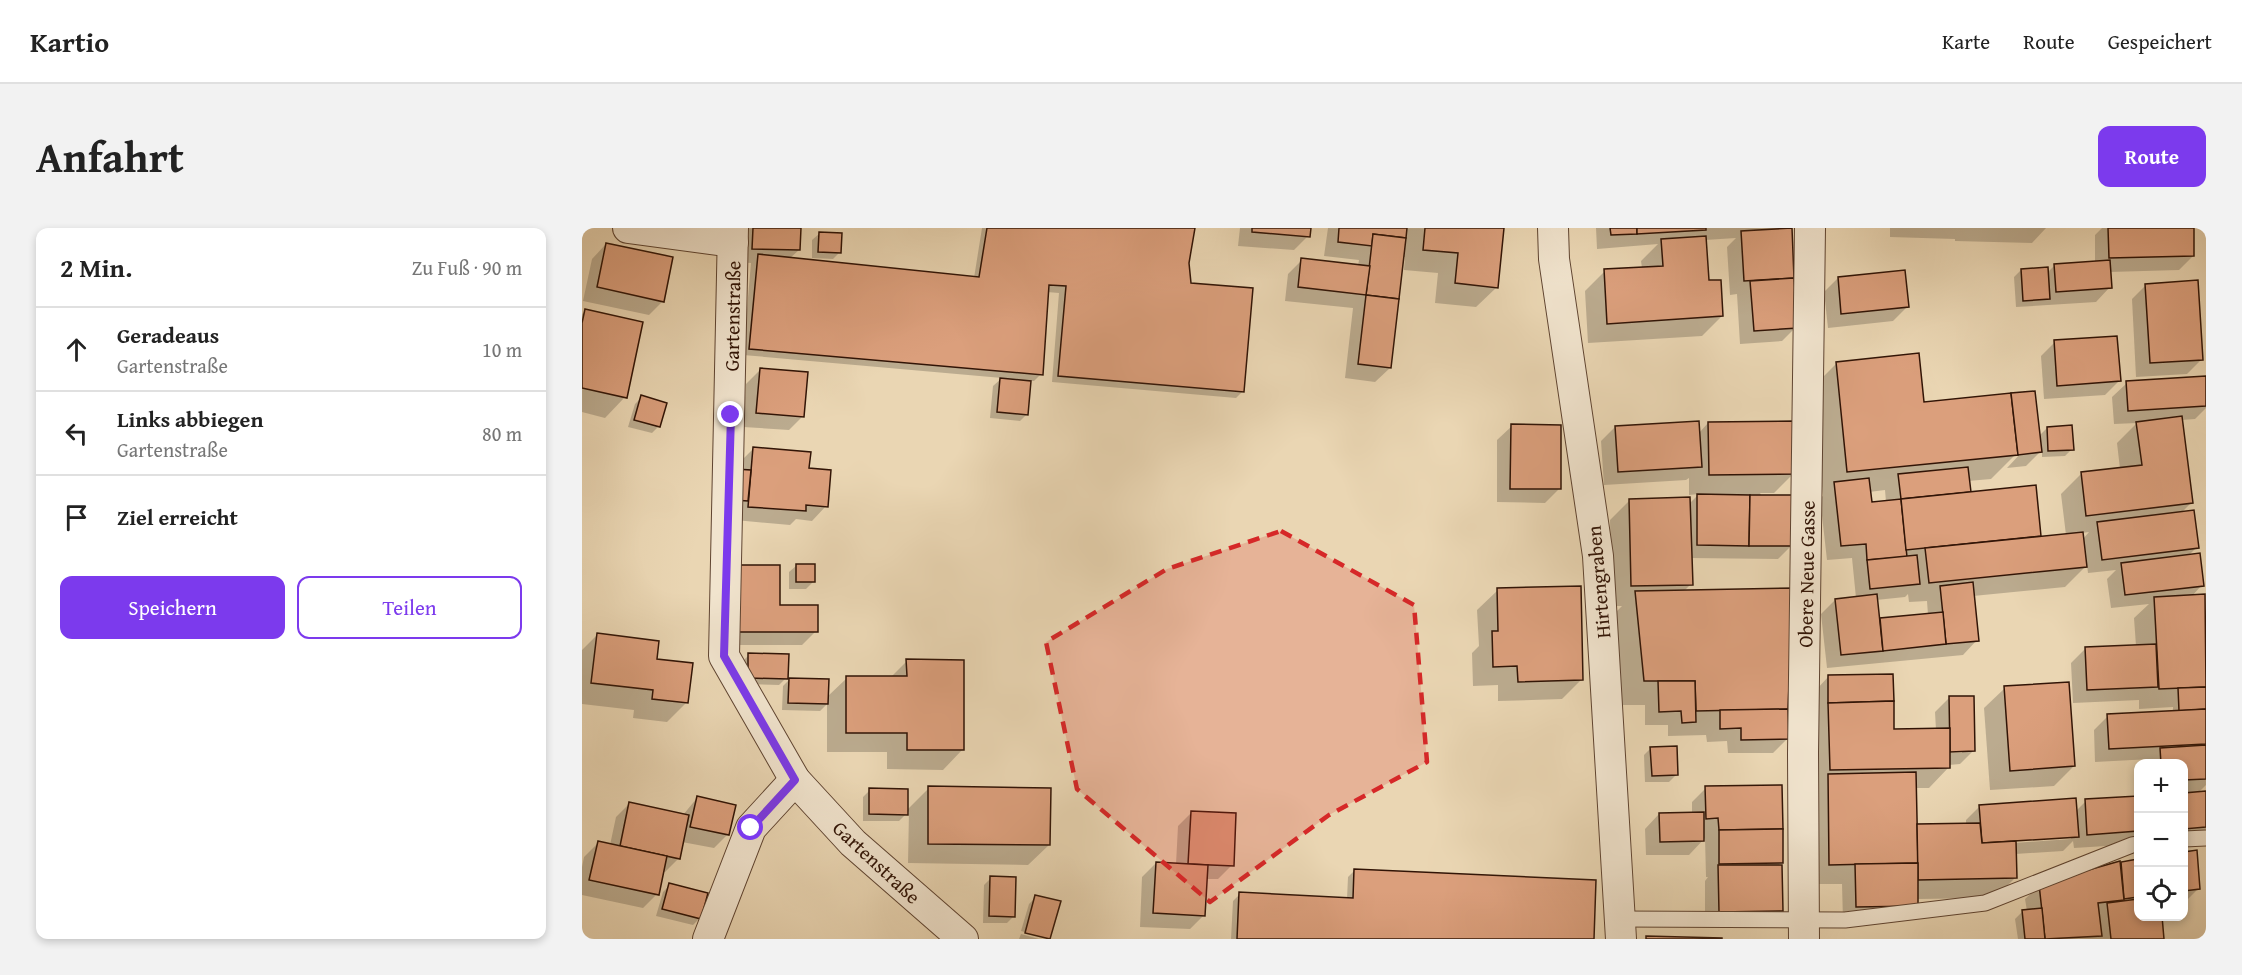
<!DOCTYPE html>
<html lang="de">
<head>
<meta charset="utf-8">
<style>
  body { margin:0; font-family:"Gentium Book Plus",serif; background:#f2f2f2; color:#222 }
  .controls { position:absolute; right:18px; bottom:18px; display:grid; overflow:hidden; border-radius:12px; box-shadow:0 3px 9px #0003 }
  .controls button { width:54px; height:54px; display:grid; place-items:center; padding:0; border:0; border-bottom:2px solid #e0e0e0; background:#fff; color:#222; font:30px sans-serif }
  .stop { position:absolute; width:18px; height:18px; margin:-14px; border:4px solid #7c3aed; border-radius:50%; background:#fff }
  .stop.end { background:#7c3aed; border-color:#fff; box-shadow:0 2px 6px #0008 }
  .list { margin:0; padding:0; list-style:none }
  h2 { display:flex; justify-content:space-between; align-items:center; height:78px; margin:0; padding:0 24px; font-size:26px }
  h2 small { font-size:20px; font-weight:400; color:#767676 }
  .list li { display:grid; grid-template-columns:39px 1fr auto; gap:18px; align-items:center; box-sizing:border-box; height:84px; padding:0 24px; border-top:2px solid #e0e0e0 }
  .list b { display:block; font-size:22px; white-space:nowrap }
  .list p { margin:0; font-size:20px; white-space:nowrap; color:#767676 }
  .list em { font-size:20px; font-style:normal; color:#767676 }
  .actions { display:flex; gap:12px; padding:18px 24px }
  .actions a { flex:1; padding:14px 0; border:2px solid #7c3aed; border-radius:12px; text-align:center; font-size:21px; color:#7c3aed }
  .actions .main { background:#7c3aed; color:#fff }
  .icon { flex:none; width:33px; height:33px; fill:none; stroke:currentColor; stroke-width:2; stroke-linecap:round; stroke-linejoin:round }
  .map { position:relative; flex:none; width:1624px; height:711px; overflow:hidden; border-radius:12px }
  header { display:flex; align-items:center; gap:36px; box-sizing:border-box; height:84px; padding:0 30px; background:#fff; border-bottom:2px solid #e0e0e0 }
  header strong { font-size:28px }
  nav { display:flex; gap:33px; margin-inline-start:auto; font-size:21px }
  .intro { display:flex; align-items:center; justify-content:space-between; box-sizing:border-box; height:144px; padding:0 36px }
  h1 { margin:0; font-size:42px }
  .button { padding:15px 27px; border-radius:12px; background:#7c3aed; color:#fff; font-size:21px; font-weight:700 }
  main { display:flex; gap:36px; padding:0 36px }
  aside { flex:1; background:#fff; border-radius:12px; box-shadow:0 3px 9px #0003 }
  .map>svg:first-child { display:block }
  .shadow { fill:#0003; fill-rule:evenodd }
  .building { fill:#db9f7c; stroke:#311406; stroke-width:1.5 }
  .lines { fill:none; stroke-linecap:round; stroke-linejoin:round }
  .service-casing { stroke:#5f4431; stroke-width:17 }
  .minor-casing { stroke:#5f4431; stroke-width:32 }
  .service { stroke:#f1e4ce; stroke-width:15 }
  .minor { stroke:#f1e4ce; stroke-width:30 }
  .route { stroke:#7c3aed; stroke-width:8 }
  .marked { fill:#d62828; fill-opacity:0.2; stroke:#d62828; stroke-width:4.5; stroke-dasharray:12 8; stroke-linejoin:round }
  .labels { text-anchor:middle; dominant-baseline:central; stroke-width:4.5; stroke-linejoin:round; paint-order:stroke }
  .street-label { font-size:20px; fill:#311406; stroke:#f1e4ce }
</style>
</head>
<body>
<header>
<strong>Kartio</strong>
<nav><a>Karte</a><a>Route</a><a>Gespeichert</a></nav>
</header>
<div class="intro"><h1>Anfahrt</h1><a class="button">Route</a></div>
<main>
<aside>
<h2>2 Min.<small>Zu Fuß · 90 m</small></h2>
<ul class="list">
<li><svg class="icon" aria-label="ahead" viewBox="0 0 24 24"><path d="M12 20V5M6 11l6-6 6 6"/></svg><div><b>Geradeaus</b><p>Gartenstraße</p></div><em>10 m</em></li>
<li><svg class="icon" aria-label="left" viewBox="0 0 24 24"><path d="M17 20v-9H6M10 6l-5 5 5 5"/></svg><div><b>Links abbiegen</b><p>Gartenstraße</p></div><em>80 m</em></li>
<li><svg class="icon" aria-label="arrive" viewBox="0 0 24 24"><path d="M6 21V4h12l-3 4 3 4H6"/></svg><div><b>Ziel erreicht</b></div></li>
</ul>
<div class="actions"><a class="main">Speichern</a><a>Teilen</a></div>
</aside>
<div class="map">
<svg width="1624" height="711" viewBox="0 0 1624 711">
  <rect width="100%" height="100%" fill="#ead6b3"/>
  <filter id="stains"><feTurbulence type="fractalNoise" baseFrequency=".00333" numOctaves="4"/><feColorMatrix values="0 0 0 0 .2 0 0 0 0 .09 0 0 0 0 .02 0 0 0 .5 -.17"/></filter>
  <radialGradient id="worn" r=".72"><stop offset=".6" stop-color="#630" stop-opacity="0"/><stop offset="1" stop-color="#630" stop-opacity=".3"/></radialGradient>
  <g class="shadow">
    <path d="M 158,0 L 217,0 L 217,22 L 207,31 L 392,50 L 400,0 L 612,0 L 606,35 L 608,56 L 661,163 L 654,170 L 470,154 L 477,65 L 465,64 L 459,146 L 452,153 L 448,153 L 445,186 L 438,193 L 408,190 L 411,158 L 420,150 L 161,127 L 169,35 L 157,34 Z"/>
    <path d="M 658,0 L 727,0 L 726,8 L 712,22 L 656,18 Z"/>
    <path d="M 746,0 L 921,0 L 915,59 L 894,79 L 853,75 L 856,45 L 822,42 L 823,29 L 820,29 L 808,140 L 793,154 L 763,150 L 771,80 L 703,73 L 706,46 L 720,32 L 776,38 L 777,32 L 742,28 Z"/>
    <path d="M 1014,0 L 1201,0 L 1199,2 L 1208,2 L 1214,99 L 1200,113 L 1158,116 L 1155,66 L 1148,67 L 1145,19 L 1154,10 L 1123,12 L 1125,54 L 1140,88 L 1120,108 L 1006,115 L 1003,63 L 1023,43 L 1060,40 L 1059,33 L 1076,16 L 1015,21 Z"/>
    <path d="M 1308,0 L 1464,0 L 1450,15 L 1373,13 L 1373,11 L 1308,9 Z"/>
    <path d="M 1520,0 L 1610,0 L 1611,28 L 1597,42 L 1527,44 L 1528,59 L 1514,74 L 1434,79 L 1432,49 L 1439,42 L 1465,45 L 1473,37 L 1513,35 L 1513,7 Z"/>
    <path d="M 237,6 L 258,24 L 251,31 L 230,30 L 230,12 Z"/>
    <path d="M 24,16 L 81,73 L 67,87 L 1,73 L 10,31 Z"/>
    <path d="M 1256,50 L 1325,79 L 1311,93 L 1246,100 L 1242,64 Z"/>
    <path d="M 1564,57 L 1619,132 L 1605,146 L 1554,149 L 1550,71 Z"/>
    <path d="M 4,83 L 43,169 L 23,190 L 0,184 L 0,86 Z"/>
    <path d="M 1473,114 L 1537,153 L 1523,167 L 1462,171 L 1459,128 Z"/>
    <path d="M 1255,135 L 1340,175 L 1456,209 L 1465,200 L 1490,221 L 1483,228 L 1460,229 L 1460,222 L 1444,238 L 1425,240 L 1439,225 L 1435,225 L 1409,251 L 1386,253 L 1387,265 L 1453,259 L 1458,309 L 1484,307 L 1479,266 L 1499,246 L 1538,241 L 1535,215 L 1555,195 L 1532,196 L 1530,169 L 1545,155 L 1624,150 L 1624,180 L 1613,191 L 1599,192 L 1609,275 L 1598,286 L 1615,319 L 1606,328 L 1620,357 L 1609,369 L 1622,368 L 1624,409 L 1624,557 L 1616,565 L 1624,565 L 1624,601 L 1613,612 L 1602,613 L 1602,536 L 1565,536 L 1569,531 L 1513,534 L 1512,502 L 1526,488 L 1591,484 L 1591,479 L 1557,481 L 1557,472 L 1491,475 L 1489,435 L 1503,421 L 1554,418 L 1552,390 L 1567,376 L 1529,380 L 1525,351 L 1534,342 L 1506,345 L 1505,337 L 1483,359 L 1391,368 L 1395,412 L 1381,427 L 1245,440 L 1239,386 L 1253,372 L 1274,370 L 1270,330 L 1245,332 L 1238,270 L 1241,268 L 1230,160 ZM 1303,262 L 1304,274 L 1289,275 L 1287,264 ZM 1507,304 L 1501,311 L 1500,305 ZM 1326,366 L 1327,374 L 1345,373 L 1346,387 L 1296,392 L 1294,372 L 1323,369 Z"/>
    <path d="M 178,142 L 221,188 L 207,202 L 161,199 L 164,156 Z"/>
    <path d="M 60,169 L 77,198 L 70,205 L 46,199 L 53,176 Z"/>
    <path d="M 1126,195 L 1212,245 L 1192,265 L 1178,265 L 1210,317 L 1196,331 L 1108,330 L 1109,356 L 1102,363 L 1205,480 L 1205,511 L 1191,525 L 1146,525 L 1145,513 L 1125,514 L 1124,507 L 1086,508 L 1086,497 L 1063,497 L 1063,477 L 1038,477 L 1029,389 L 1040,378 L 1030,378 L 1028,292 L 1048,272 L 1107,276 L 1117,266 L 1107,267 L 1107,250 L 1104,252 L 1022,257 L 1019,213 L 1033,199 L 1117,205 Z"/>
    <path d="M 930,198 L 977,261 L 963,275 L 915,274 L 915,212 Z"/>
    <path d="M 171,221 L 226,242 L 244,278 L 230,293 L 214,291 L 208,297 L 153,292 L 157,235 Z"/>
    <path d="M 214,338 L 231,354 L 224,361 L 207,361 L 207,344 Z"/>
    <path d="M 153,339 L 197,378 L 234,403 L 220,417 L 139,417 Z"/>
    <path d="M 916,362 L 1000,451 L 980,471 L 916,473 L 916,457 L 891,458 L 890,425 L 897,418 L 895,382 Z"/>
    <path d="M 15,407 L 73,432 L 105,474 L 85,494 L 51,490 L 52,482 L 0,476 L 0,422 Z"/>
    <path d="M 167,427 L 204,450 L 197,457 L 159,456 L 160,434 Z"/>
    <path d="M 325,433 L 381,521 L 361,542 L 305,541 L 305,524 L 245,524 L 245,476 L 238,483 L 200,482 L 201,458 L 208,451 L 245,469 L 265,450 L 308,450 Z"/>
    <path d="M 1247,448 L 1311,503 L 1354,502 L 1353,484 L 1367,470 L 1392,522 L 1378,536 L 1367,537 L 1367,539 L 1347,560 L 1333,560 L 1333,597 L 1384,597 L 1384,592 L 1398,578 L 1494,583 L 1504,573 L 1556,569 L 1556,616 L 1492,620 L 1491,613 L 1481,623 L 1433,626 L 1433,650 L 1413,670 L 1335,671 L 1335,677 L 1261,693 L 1260,656 L 1228,656 L 1233,463 ZM 1380,522 L 1380,525 L 1360,525 ZM 1488,608 L 1489,611 L 1432,615 L 1432,612 Z"/>
    <path d="M 1423,460 L 1492,538 L 1472,558 L 1408,562 L 1402,480 Z"/>
    <path d="M 1069,520 L 1094,547 L 1087,554 L 1063,554 L 1062,527 Z"/>
    <path d="M 347,560 L 467,617 L 446,637 L 326,635 L 327,583 L 317,593 L 281,593 L 281,569 L 288,562 L 324,583 Z"/>
    <path d="M 1124,560 L 1200,634 L 1195,639 L 1199,683 L 1185,697 L 1123,697 L 1123,653 L 1126,649 L 1124,649 L 1123,610 L 1107,627 L 1064,627 L 1063,601 L 1077,586 L 1110,585 L 1110,574 Z"/>
    <path d="M 115,570 L 146,606 L 132,620 L 100,614 L 97,630 L 83,644 L 80,643 L 75,666 L 61,680 L 0,667 L 0,639 L 2,629 L 16,615 L 28,617 L 34,589 L 48,575 L 101,587 Z"/>
    <path d="M 610,584 L 650,637 L 636,651 L 624,651 L 622,687 L 608,701 L 558,699 L 560,649 L 574,635 L 594,636 L 596,598 Z"/>
    <path d="M 1613,623 L 1617,660 L 1602,675 L 1602,625 Z"/>
    <path d="M 1556,632 L 1556,688 L 1581,711 L 1436,711 L 1433,691 L 1440,684 L 1445,683 L 1443,671 L 1458,657 L 1538,634 Z"/>
    <path d="M 773,642 L 1010,711 L 649,711 L 651,673 L 658,666 L 765,671 L 766,649 Z"/>
    <path d="M 409,650 L 432,688 L 425,695 L 401,695 L 402,657 Z"/>
    <path d="M 88,657 L 118,690 L 111,697 L 74,688 L 81,664 Z"/>
    <path d="M 454,669 L 477,675 L 467,711 L 439,703 L 447,676 Z"/>
    <path d="M 439,706 L 457,711 L 437,711 Z"/>
  </g>
  <g class="building">
    <path d="M 171,0 L 219,0 L 218,22 L 170,21 Z"/>
    <path d="M 405,0 L 613,0 L 607,35 L 609,55 L 671,60 L 662,164 L 476,148 L 484,58 L 467,57 L 461,147 L 167,121 L 176,26 L 397,49 Z"/>
    <path d="M 670,0 L 729,0 L 728,9 L 670,4 Z"/>
    <path d="M 757,0 L 825,0 L 824,10 L 791,6 L 790,18 L 756,14 Z"/>
    <path d="M 843,0 L 922,0 L 916,60 L 873,55 L 876,25 L 841,22 Z"/>
    <path d="M 1028,0 L 1055,0 L 1055,6 L 1029,7 Z"/>
    <path d="M 1055,0 L 1124,0 L 1124,2 L 1055,6 Z"/>
    <path d="M 1210,0 L 1212,50 L 1162,53 L 1159,3 Z"/>
    <path d="M 1526,0 L 1612,0 L 1612,28 L 1527,30 Z"/>
    <path d="M 237,4 L 260,5 L 259,25 L 236,24 Z"/>
    <path d="M 791,6 L 824,10 L 817,71 L 784,67 Z"/>
    <path d="M 1124,8 L 1127,52 L 1139,52 L 1141,88 L 1025,96 L 1022,41 L 1081,38 L 1079,11 Z"/>
    <path d="M 24,15 L 91,29 L 82,74 L 15,59 Z"/>
    <path d="M 719,30 L 788,38 L 784,67 L 716,59 Z"/>
    <path d="M 1528,32 L 1530,60 L 1474,64 L 1472,36 Z"/>
    <path d="M 1466,39 L 1468,71 L 1441,73 L 1439,41 Z"/>
    <path d="M 1323,42 L 1327,79 L 1259,86 L 1256,49 Z"/>
    <path d="M 1212,50 L 1216,100 L 1172,103 L 1168,53 Z"/>
    <path d="M 1616,52 L 1621,132 L 1568,135 L 1563,56 Z"/>
    <path d="M 784,67 L 817,71 L 809,140 L 776,136 Z"/>
    <path d="M 3,81 L 61,94 L 45,170 L 0,160 L 0,95 Z"/>
    <path d="M 1535,108 L 1539,153 L 1475,158 L 1472,112 Z"/>
    <path d="M 1337,125 L 1342,174 L 1429,165 L 1436,227 L 1265,244 L 1254,134 Z"/>
    <path d="M 178,140 L 226,144 L 222,189 L 174,185 Z"/>
    <path d="M 1624,148 L 1624,178 L 1546,183 L 1544,153 Z"/>
    <path d="M 418,150 L 449,153 L 446,187 L 415,184 Z"/>
    <path d="M 1453,163 L 1460,224 L 1436,227 L 1429,165 Z"/>
    <path d="M 59,167 L 85,175 L 78,199 L 52,192 Z"/>
    <path d="M 1600,188 L 1611,275 L 1504,288 L 1499,244 L 1560,237 L 1554,194 Z"/>
    <path d="M 1117,193 L 1120,239 L 1036,244 L 1033,198 Z"/>
    <path d="M 1213,193 L 1214,246 L 1127,247 L 1126,194 Z"/>
    <path d="M 929,196 L 979,197 L 979,261 L 928,261 Z"/>
    <path d="M 1490,197 L 1492,222 L 1466,223 L 1465,199 Z"/>
    <path d="M 171,219 L 229,224 L 227,240 L 249,242 L 246,279 L 224,277 L 224,283 L 166,279 Z"/>
    <path d="M 1386,239 L 1389,264 L 1319,271 L 1316,246 Z"/>
    <path d="M 153,241 L 169,242 L 166,273 L 151,272 Z"/>
    <path d="M 1287,250 L 1290,274 L 1319,271 L 1325,329 L 1285,332 L 1284,316 L 1259,318 L 1252,254 Z"/>
    <path d="M 1454,257 L 1459,308 L 1324,322 L 1319,271 Z"/>
    <path d="M 1115,266 L 1168,267 L 1167,318 L 1115,317 Z"/>
    <path d="M 1168,267 L 1212,267 L 1212,318 L 1167,318 Z"/>
    <path d="M 1108,269 L 1111,357 L 1049,358 L 1047,271 Z"/>
    <path d="M 1612,282 L 1617,320 L 1520,332 L 1515,294 Z"/>
    <path d="M 1501,304 L 1505,339 L 1347,355 L 1343,320 Z"/>
    <path d="M 1618,325 L 1622,358 L 1543,367 L 1539,335 Z"/>
    <path d="M 1335,327 L 1338,356 L 1288,361 L 1285,332 Z"/>
    <rect x="214" y="336" width="19" height="18"/>
    <path d="M 152,337 L 198,337 L 198,377 L 236,377 L 236,404 L 152,404 Z"/>
    <path d="M 1391,354 L 1397,413 L 1364,416 L 1358,358 Z"/>
    <path d="M 999,358 L 1001,452 L 936,454 L 935,438 L 911,439 L 910,403 L 916,403 L 915,360 Z"/>
    <path d="M 1211,360 L 1206,481 L 1114,483 L 1113,453 L 1062,453 L 1053,363 Z"/>
    <path d="M 1295,366 L 1301,423 L 1259,427 L 1253,371 Z"/>
    <path d="M 1623,366 L 1624,459 L 1577,461 L 1572,369 Z"/>
    <path d="M 1361,384 L 1364,416 L 1301,423 L 1298,390 Z"/>
    <path d="M 15,405 L 77,413 L 75,431 L 111,435 L 106,475 L 70,471 L 71,462 L 9,455 Z"/>
    <path d="M 1574,416 L 1576,459 L 1505,462 L 1503,419 Z"/>
    <path d="M 166,425 L 207,426 L 206,451 L 166,450 Z"/>
    <path d="M 324,431 L 382,432 L 382,522 L 325,522 L 325,505 L 264,505 L 264,448 L 325,448 Z"/>
    <path d="M 1311,446 L 1312,473 L 1246,475 L 1246,447 Z"/>
    <path d="M 207,450 L 247,451 L 246,476 L 206,475 Z"/>
    <path d="M 1076,453 L 1113,453 L 1114,494 L 1100,495 L 1099,483 L 1077,484 Z"/>
    <path d="M 1487,454 L 1493,538 L 1428,543 L 1422,458 Z"/>
    <path d="M 1624,459 L 1624,481 L 1597,483 L 1596,460 Z"/>
    <path d="M 1367,468 L 1392,468 L 1393,523 L 1368,524 Z"/>
    <path d="M 1312,473 L 1312,501 L 1368,500 L 1368,540 L 1248,542 L 1246,475 Z"/>
    <path d="M 1206,481 L 1207,511 L 1159,512 L 1159,500 L 1138,501 L 1138,482 Z"/>
    <path d="M 1624,481 L 1624,516 L 1527,521 L 1525,486 Z"/>
    <path d="M 1624,517 L 1624,551 L 1602,552 L 1602,536 L 1579,536 L 1578,520 Z"/>
    <path d="M 1095,518 L 1096,547 L 1070,548 L 1068,519 Z"/>
    <path d="M 1334,544 L 1336,635 L 1247,637 L 1246,546 Z"/>
    <path d="M 1200,557 L 1201,601 L 1137,602 L 1136,590 L 1124,591 L 1123,558 Z"/>
    <path d="M 346,558 L 469,560 L 468,617 L 346,616 Z"/>
    <path d="M 287,560 L 326,561 L 326,587 L 287,586 Z"/>
    <path d="M 1624,563 L 1624,599 L 1602,601 L 1602,565 Z"/>
    <path d="M 115,568 L 154,577 L 147,607 L 108,599 Z"/>
    <path d="M 1556,568 L 1556,603 L 1505,607 L 1503,571 Z"/>
    <path d="M 1494,570 L 1497,609 L 1400,615 L 1397,577 Z"/>
    <path d="M 47,574 L 107,587 L 98,631 L 38,618 Z"/>
    <path d="M 609,583 L 654,585 L 652,638 L 606,636 Z"/>
    <path d="M 1122,584 L 1122,613 L 1078,614 L 1077,585 Z"/>
    <path d="M 1398,595 L 1400,615 L 1434,613 L 1435,650 L 1336,652 L 1335,596 Z"/>
    <path d="M 1201,601 L 1201,635 L 1137,636 L 1137,602 Z"/>
    <path d="M 16,613 L 85,628 L 77,667 L 7,652 Z"/>
    <path d="M 1615,622 L 1618,661 L 1602,663 L 1602,624 Z"/>
    <path d="M 1556,631 L 1556,669 L 1542,671 L 1539,634 Z"/>
    <path d="M 1538,633 L 1542,672 L 1516,675 L 1520,708 L 1463,711 L 1457,656 Z"/>
    <path d="M 574,634 L 626,637 L 623,688 L 571,685 Z"/>
    <path d="M 1336,635 L 1336,678 L 1274,679 L 1273,636 Z"/>
    <path d="M 1136,637 L 1200,637 L 1201,683 L 1137,684 Z"/>
    <path d="M 772,641 L 1014,652 L 1012,711 L 655,711 L 657,664 L 771,670 Z"/>
    <path d="M 408,648 L 434,649 L 433,689 L 407,688 Z"/>
    <path d="M 87,655 L 126,665 L 119,691 L 80,681 Z"/>
    <path d="M 453,667 L 479,673 L 468,711 L 443,705 Z"/>
    <path d="M 1556,671 L 1556,688 L 1580,688 L 1582,711 L 1529,711 L 1525,675 Z"/>
    <path d="M 1460,680 L 1463,711 L 1443,711 L 1440,682 Z"/>
    <path d="M 1064,708 L 1140,710 L 1140,711 L 1064,711 Z"/>
  </g>
  <g class="lines">
    <g class="service-casing">
      <g id="service">
        <path d="M 1602,611 L 1624,610"/>
        <path d="M 1039,691 L 1263,692 L 1403,675 L 1550,617 L 1556,616"/>
      </g>
    </g>
    <g class="minor-casing">
      <g id="minor">
        <path d="M 46,0 L 151,14"/>
        <path d="M 151,0 L 142,428 L 213,552 L 271,615 L 381,711"/>
        <path d="M 971,0 L 972,31 L 1016,328 L 1039,711"/>
        <path d="M 126,711 L 169,600 L 213,552"/>
        <path d="M 1222,711 L 1221,525 L 1228,0"/>
      </g>
    </g>
    <use href="#service" class="service"/>
    <use href="#minor" class="minor"/>
  </g>
  <g class="lines">
    <path class="route" d="M 149,187 L 142,428 L 213,552 L 169,600"/>
  </g>
  <path class="marked" d="M 699,303 L 832,377 L 845,534 L 747,587 L 628,674 L 495,561 L 464,414 L 585,341 Z"/>
  <g class="labels">
    <g class="street-label">
      <text transform="translate(150 88) rotate(-89)">Gartenstraße</text>
      <text transform="translate(1224 346) rotate(-89)">Obere Neue Gasse</text>
      <text transform="translate(1016 354) rotate(-95)">Hirtengraben</text>
      <text transform="translate(295 634) rotate(43)">Gartenstraße</text>
    </g>
  </g>
  <rect width="100%" height="100%" filter="url(#stains)"/>
  <rect width="100%" height="100%" fill="url(#worn)"/>
</svg>
<div class="controls">
<button>+</button>
<button>−</button>
<button><svg class="icon" aria-label="locate" viewBox="0 0 24 24"><circle cx="12" cy="12" r="6"/><path d="M12 2v4M12 18v4M2 12h4M18 12h4"/></svg></button>
</div>
<div class="stop" style="left:169px;top:600px"></div>
<div class="stop end" style="left:149px;top:187px"></div>
</div>
</main>
</body>
</html>
